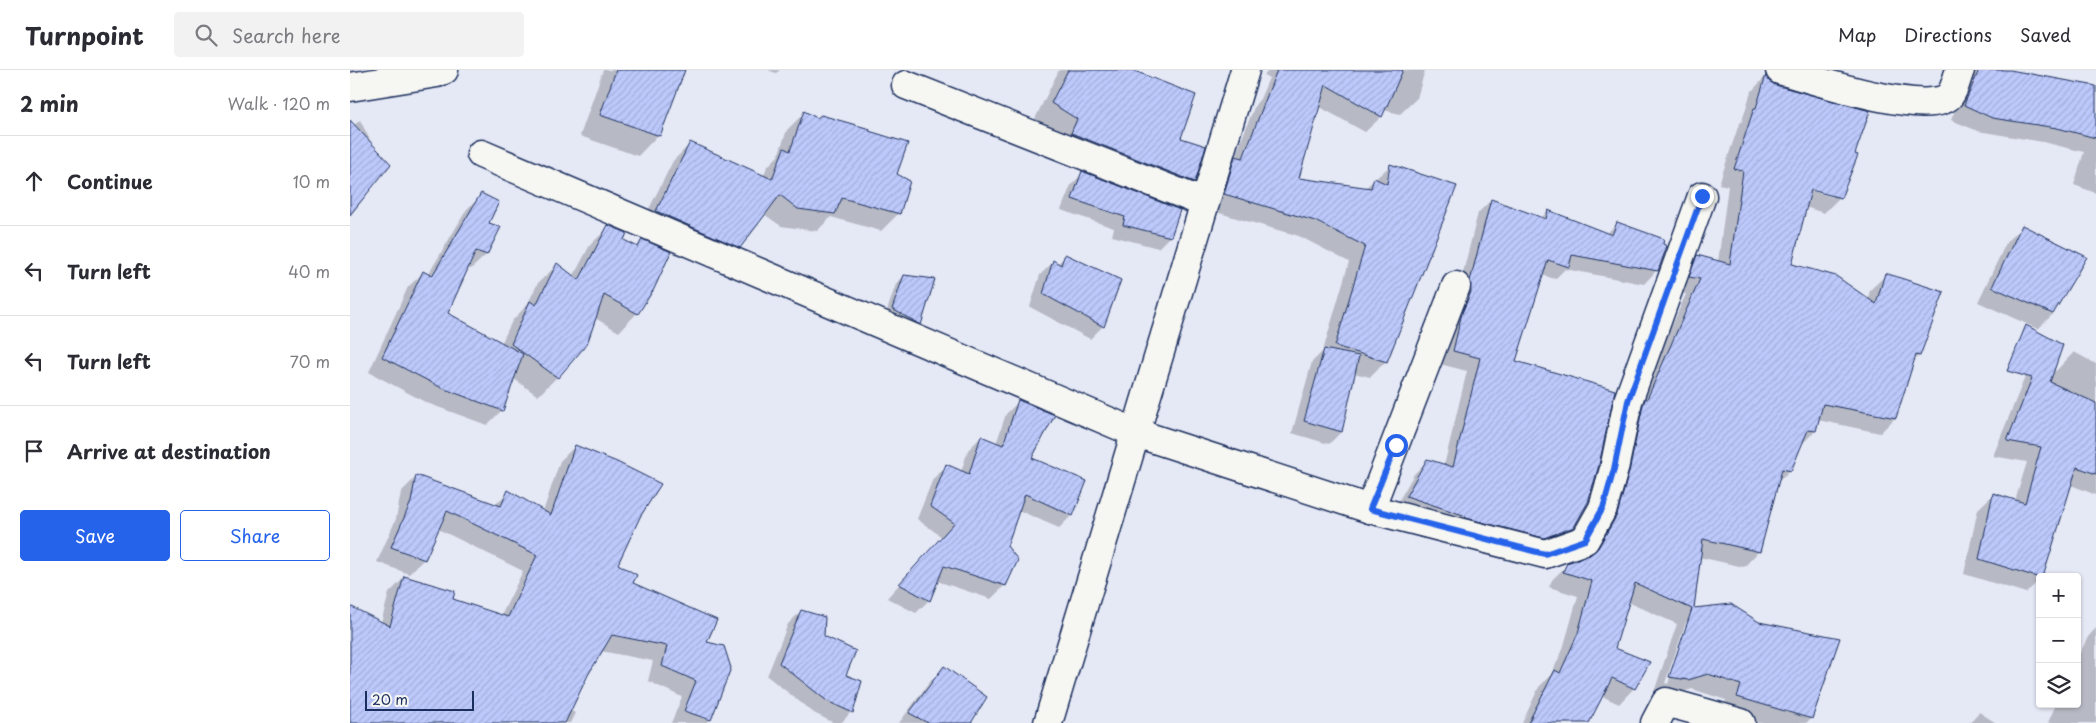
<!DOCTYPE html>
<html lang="en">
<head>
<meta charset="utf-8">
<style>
  body { margin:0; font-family:"Playpen Sans",sans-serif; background:#f2f2f3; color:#2b2b33 }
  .controls { position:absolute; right:15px; bottom:15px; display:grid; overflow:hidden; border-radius:5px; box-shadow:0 1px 4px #0004 }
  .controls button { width:45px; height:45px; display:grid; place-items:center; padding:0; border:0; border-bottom:1px solid #e1e1e2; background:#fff; color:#2b2b33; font:25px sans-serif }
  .scale { position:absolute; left:15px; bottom:12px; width:109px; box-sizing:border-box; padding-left:5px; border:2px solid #1b2f5e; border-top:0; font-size:14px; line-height:18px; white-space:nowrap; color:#1b2f5e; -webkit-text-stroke:4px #f6f6f2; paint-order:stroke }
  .stop { position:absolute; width:15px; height:15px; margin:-11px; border:4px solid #2563eb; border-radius:50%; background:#fff }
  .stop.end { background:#2563eb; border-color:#fff; box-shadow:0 1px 5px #0008 }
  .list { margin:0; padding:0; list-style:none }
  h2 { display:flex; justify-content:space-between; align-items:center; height:65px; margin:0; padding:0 20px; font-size:21px }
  h2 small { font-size:16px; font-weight:400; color:#7c7c81 }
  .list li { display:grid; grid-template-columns:32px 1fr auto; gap:15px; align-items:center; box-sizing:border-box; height:90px; padding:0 20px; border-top:1px solid #e1e1e2 }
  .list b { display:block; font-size:19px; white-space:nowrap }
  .list em { font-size:16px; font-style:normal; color:#7c7c81 }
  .actions { display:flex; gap:10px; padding:15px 20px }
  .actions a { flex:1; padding:11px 0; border:1px solid #2563eb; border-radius:5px; text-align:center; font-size:18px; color:#2563eb }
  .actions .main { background:#2563eb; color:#fff }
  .icon { flex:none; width:28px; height:28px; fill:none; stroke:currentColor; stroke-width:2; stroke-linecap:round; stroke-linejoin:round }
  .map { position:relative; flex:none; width:1746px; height:653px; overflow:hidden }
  header { display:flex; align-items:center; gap:30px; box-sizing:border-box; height:70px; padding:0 25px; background:#fff; border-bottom:1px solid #e1e1e2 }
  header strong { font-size:24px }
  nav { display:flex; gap:28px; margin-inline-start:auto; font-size:18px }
  .search { width:350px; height:45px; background:#f2f2f3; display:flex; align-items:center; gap:12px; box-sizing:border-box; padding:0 18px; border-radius:5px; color:#7c7c81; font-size:19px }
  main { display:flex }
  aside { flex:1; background:#fff }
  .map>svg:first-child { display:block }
  .shadow { fill:#0003; fill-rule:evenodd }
  .building { fill:url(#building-hatch); stroke:#1b2f5e }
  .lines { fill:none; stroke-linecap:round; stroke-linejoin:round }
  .street-casing { stroke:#1b2f5e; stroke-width:31 }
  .secondary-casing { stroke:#1b2f5e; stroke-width:31 }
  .street { stroke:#f6f6f2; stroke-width:28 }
  .secondary { stroke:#f6f6f2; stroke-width:28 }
  .route { stroke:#2563eb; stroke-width:6 }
</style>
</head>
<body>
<header>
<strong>Turnpoint</strong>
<div class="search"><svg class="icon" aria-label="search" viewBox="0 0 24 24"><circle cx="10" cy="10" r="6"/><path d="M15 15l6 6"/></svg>Search here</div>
<nav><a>Map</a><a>Directions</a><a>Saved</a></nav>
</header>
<main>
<aside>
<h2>2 min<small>Walk · 120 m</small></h2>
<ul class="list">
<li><svg class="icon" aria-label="ahead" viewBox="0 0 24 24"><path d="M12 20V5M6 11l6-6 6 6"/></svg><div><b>Continue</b></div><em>10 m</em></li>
<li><svg class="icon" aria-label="left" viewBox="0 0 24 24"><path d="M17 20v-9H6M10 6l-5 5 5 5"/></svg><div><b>Turn left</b></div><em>40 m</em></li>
<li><svg class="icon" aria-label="left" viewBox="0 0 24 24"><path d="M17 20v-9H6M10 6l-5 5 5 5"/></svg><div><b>Turn left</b></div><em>70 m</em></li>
<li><svg class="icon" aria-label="arrive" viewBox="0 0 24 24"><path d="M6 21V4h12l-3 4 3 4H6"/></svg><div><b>Arrive at destination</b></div></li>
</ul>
<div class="actions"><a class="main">Save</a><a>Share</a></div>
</aside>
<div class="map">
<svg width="1746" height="653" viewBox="0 0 1746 653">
  <defs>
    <pattern id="building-hatch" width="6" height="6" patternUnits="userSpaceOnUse" patternTransform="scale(1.25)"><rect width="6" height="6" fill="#bdc9fb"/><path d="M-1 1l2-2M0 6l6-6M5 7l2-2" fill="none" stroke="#a2adda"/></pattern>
  </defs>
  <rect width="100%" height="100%" fill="#e5e8f5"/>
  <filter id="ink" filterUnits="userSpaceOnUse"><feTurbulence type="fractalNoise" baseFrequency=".02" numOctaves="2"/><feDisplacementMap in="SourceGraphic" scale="10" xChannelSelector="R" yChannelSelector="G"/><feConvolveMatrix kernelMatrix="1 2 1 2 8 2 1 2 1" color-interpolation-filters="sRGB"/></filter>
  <g filter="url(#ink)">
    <g class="shadow">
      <path d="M 0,0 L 44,0 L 0,6 Z"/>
      <path d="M 253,0 L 333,0 L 308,65 L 288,86 L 230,66 Z"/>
      <path d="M 418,0 L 430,0 L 426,3 Z"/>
      <path d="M 709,0 L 779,0 L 829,69 L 854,77 L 844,112 L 825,131 L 683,53 Z"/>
      <path d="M 920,0 L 1075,0 L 1067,28 L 1050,44 L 1034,40 L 1031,47 L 1015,62 L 968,36 L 947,109 L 1015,118 L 1041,95 L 1036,291 L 1020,307 L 1004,303 L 991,362 L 979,374 L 942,363 L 962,292 L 973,281 L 999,192 L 949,166 L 859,140 L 870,103 L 884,89 L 905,35 L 910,29 L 919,8 L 914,5 Z"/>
      <path d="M 1625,0 L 1656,0 L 1746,33 L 1746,123 L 1724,115 L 1734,82 L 1693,72 L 1628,61 L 1601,50 L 1619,6 Z"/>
      <path d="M 1415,7 L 1490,127 L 1474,143 L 1455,137 L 1441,195 L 1518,229 L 1520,220 L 1536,205 L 1592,223 L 1569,286 L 1563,292 L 1545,348 L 1530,363 L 1468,350 L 1465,361 L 1451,375 L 1440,400 L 1426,414 L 1409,481 L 1394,497 L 1349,487 L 1343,539 L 1461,648 L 1456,653 L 1409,653 L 1373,642 L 1376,630 L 1342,619 L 1322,625 L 1304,622 L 1327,554 L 1278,532 L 1264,579 L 1284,618 L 1269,634 L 1252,626 L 1237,653 L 1172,653 L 1189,617 L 1201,605 L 1213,579 L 1228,526 L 1199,517 L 1202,510 L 1218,494 L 1238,487 L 1252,462 L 1284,341 L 1336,224 L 1325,222 L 1332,201 L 1348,186 L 1368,192 L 1378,116 L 1369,114 L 1389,54 L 1392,51 L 1401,22 ZM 1455,117 L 1483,125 L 1483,127 L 1454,119 ZM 1336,552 L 1339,552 L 1318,614 L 1315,613 Z"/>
      <path d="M 454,43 L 467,50 L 518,62 L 545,105 L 549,143 L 531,161 L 481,147 L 467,161 L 431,156 L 414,144 L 389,177 L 372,194 L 289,159 L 323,91 L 341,73 L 413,107 L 417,97 L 428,86 L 437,60 Z"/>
      <path d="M 10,50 L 23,76 L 0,140 L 0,59 Z"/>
      <path d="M 733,103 L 820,166 L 808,178 L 762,166 L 764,158 L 711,140 L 721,115 Z"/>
      <path d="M 132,125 L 137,154 L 149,157 L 136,185 L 121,199 L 117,198 L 97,243 L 151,274 L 162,251 L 177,235 L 188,213 L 207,195 L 223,207 L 240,175 L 259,157 L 273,170 L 286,177 L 292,171 L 287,243 L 269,262 L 245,248 L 207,307 L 188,326 L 163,308 L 152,340 L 137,355 L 77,333 L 19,302 L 58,217 L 73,203 L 78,205 L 117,139 Z"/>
      <path d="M 1141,130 L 1191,148 L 1198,141 L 1256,164 L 1267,154 L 1307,200 L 1294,214 L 1215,199 L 1205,209 L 1192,205 L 1165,292 L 1223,456 L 1210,470 L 1180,480 L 1044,439 L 1064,404 L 1078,391 L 1094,396 L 1117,301 L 1090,294 L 1128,143 ZM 1218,458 L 1218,461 L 1189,471 L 1188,469 Z"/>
      <path d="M 1673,156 L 1731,185 L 1703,244 L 1688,259 L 1628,232 L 1657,171 Z"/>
      <path d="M 716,186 L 753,256 L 740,269 L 680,237 L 690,205 L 703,192 L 707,194 Z"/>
      <path d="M 554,206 L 570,254 L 563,262 L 535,247 L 546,214 Z"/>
      <path d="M 1724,282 L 1746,294 L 1746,425 L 1721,415 L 1690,509 L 1676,523 L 1614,504 L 1628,439 L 1644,424 L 1665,431 L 1677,392 L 1643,386 L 1675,307 L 1690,292 L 1706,301 Z"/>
      <path d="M 669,331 L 680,388 L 722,445 L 709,458 L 668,440 L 656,476 L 655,515 L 641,529 L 587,511 L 579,530 L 566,543 L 537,528 L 592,467 L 567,449 L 583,409 L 596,396 L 611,402 L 618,380 L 631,367 L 646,374 L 656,344 Z"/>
      <path d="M 225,376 L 289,446 L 266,495 L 281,513 L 356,573 L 360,649 L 357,653 L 321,653 L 332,627 L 298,611 L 303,591 L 251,581 L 236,604 L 220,640 L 225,643 L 220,653 L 0,653 L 0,543 L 31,553 L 39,523 L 54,508 L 102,530 L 151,546 L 173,501 L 88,459 L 74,489 L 59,504 L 27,492 L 46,449 L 51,422 L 66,407 L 145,435 L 158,422 L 193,442 L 210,391 Z"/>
      <path d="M 451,541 L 472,567 L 495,606 L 511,612 L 501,642 L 491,653 L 484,653 L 464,643 L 417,606 L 438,554 Z"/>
      <path d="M 1746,558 L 1746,653 L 1698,653 L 1706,634 L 1727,634 L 1727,589 L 1738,567 Z"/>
      <path d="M 594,598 L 620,653 L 549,653 L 579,613 Z"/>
      <path d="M 1629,642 L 1646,653 L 1619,653 Z"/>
    </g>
    <g class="building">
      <path d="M 266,0 L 335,0 L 310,66 L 250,45 Z"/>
      <path d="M 718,0 L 782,0 L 846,25 L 831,68 L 856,76 L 845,112 L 721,63 L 727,49 L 701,33 Z"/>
      <path d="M 927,0 L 1053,0 L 1032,47 L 976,15 L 949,108 L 1021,118 L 1024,108 L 1037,114 L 1040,94 L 1107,116 L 1037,292 L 985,276 L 1015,176 L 965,151 L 874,124 L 885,86 L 893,88 Z"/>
      <path d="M 1629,0 L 1660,0 L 1746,16 L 1746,68 L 1707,58 L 1642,48 L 1614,35 Z"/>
      <path d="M 1416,5 L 1419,11 L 1425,15 L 1520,41 L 1505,84 L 1508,85 L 1491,128 L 1461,120 L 1442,194 L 1486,206 L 1526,234 L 1535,203 L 1594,222 L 1570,286 L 1566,285 L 1546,348 L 1473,334 L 1466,361 L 1458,360 L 1441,401 L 1432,399 L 1410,482 L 1353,469 L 1344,538 L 1381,534 L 1409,552 L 1490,568 L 1462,649 L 1387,627 L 1391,615 L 1358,604 L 1338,610 L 1319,607 L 1342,539 L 1285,513 L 1265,578 L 1300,592 L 1285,619 L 1262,608 L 1239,653 L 1178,653 L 1205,600 L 1210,603 L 1228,563 L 1242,511 L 1213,502 L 1217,493 L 1240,485 L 1248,478 L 1267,445 L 1279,402 L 1293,335 L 1295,329 L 1297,329 L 1350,209 L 1339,207 L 1347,185 L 1380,194 L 1393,101 L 1384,99 L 1404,38 L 1406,38 Z"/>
      <path d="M 454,41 L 467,48 L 471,45 L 520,59 L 519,61 L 558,73 L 547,104 L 560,111 L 550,144 L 492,128 L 485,144 L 448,139 L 430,125 L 390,178 L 306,141 L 340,72 L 422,109 L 434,78 L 440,81 Z"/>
      <path d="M 0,50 L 41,94 L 0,145 Z"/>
      <path d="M 732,101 L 830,140 L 821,167 L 773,155 L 775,147 L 722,129 Z"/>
      <path d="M 131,123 L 149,132 L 139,153 L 151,157 L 137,185 L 126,181 L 98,243 L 173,284 L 153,341 L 92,318 L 32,287 L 73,201 L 82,206 Z"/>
      <path d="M 1141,129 L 1196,149 L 1198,140 L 1262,165 L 1267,152 L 1314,169 L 1313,174 L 1317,176 L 1308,201 L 1222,185 L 1219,197 L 1198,190 L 1166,291 L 1265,320 L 1249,395 L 1238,432 L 1224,457 L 1194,468 L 1116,448 L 1116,446 L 1056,426 L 1077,389 L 1103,397 L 1130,288 L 1103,281 L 1112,243 L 1121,222 L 1120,211 Z"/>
      <path d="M 258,155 L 277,163 L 274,170 L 288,177 L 292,169 L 321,182 L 304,219 L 288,244 L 254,225 L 237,274 L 208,308 L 161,274 L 180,231 L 186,235 L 207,193 L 229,210 Z"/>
      <path d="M 1672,155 L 1737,187 L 1703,244 L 1642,217 Z"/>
      <path d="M 715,184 L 771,210 L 754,257 L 693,224 L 703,190 L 711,195 Z"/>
      <path d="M 554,205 L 585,209 L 571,255 L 542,239 Z"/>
      <path d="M 1676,255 L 1713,275 L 1700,312 L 1746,333 L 1746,404 L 1727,397 L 1693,507 L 1690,508 L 1629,489 L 1643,423 L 1675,433 L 1691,377 L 1657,371 L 1682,308 L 1657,301 Z"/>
      <path d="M 974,279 L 1009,286 L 992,362 L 954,351 Z"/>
      <path d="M 668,330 L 705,345 L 682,388 L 737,411 L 723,446 L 675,424 L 657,476 L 668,490 L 656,516 L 594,496 L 580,531 L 549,514 L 604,453 L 580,436 L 596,394 L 619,404 L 631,366 L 653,375 Z"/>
      <path d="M 225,375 L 267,392 L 311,414 L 290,447 L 268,494 L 287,505 L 283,513 L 367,550 L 357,572 L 374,576 L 381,598 L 361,650 L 334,641 L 346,611 L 312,596 L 317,576 L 262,565 L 238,605 L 215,653 L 0,653 L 0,536 L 40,556 L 54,506 L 105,521 L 103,529 L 158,547 L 187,485 L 97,441 L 75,490 L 41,477 L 61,432 L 66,405 L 151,436 L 158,420 L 201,445 Z"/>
      <path d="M 451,540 L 475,547 L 474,566 L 506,581 L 496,605 L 512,611 L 503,643 L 477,631 L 429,593 Z"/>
      <path d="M 594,596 L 637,627 L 621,653 L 578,653 L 559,643 Z"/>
    </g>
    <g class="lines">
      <g class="street-casing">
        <g id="street">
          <path d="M 1430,0 C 1457,8 1582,49 1600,25 C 1605,19 1607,7 1610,0"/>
          <path d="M 556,15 L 855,133"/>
          <path d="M 0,17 L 87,3 L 94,0"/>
          <path d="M 131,84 L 786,363 L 1020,439 L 1195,484 L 1235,470 L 1253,438 L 1264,399 L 1278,331 L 1352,126"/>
          <path d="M 1020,439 L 1106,216"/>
          <path d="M 1305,653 L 1316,632 L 1391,653"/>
        </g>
      </g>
      <g class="secondary-casing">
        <path id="secondary" d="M 698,653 L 895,0"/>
      </g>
      <use href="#street" class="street"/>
      <use href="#secondary" class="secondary"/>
    </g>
  </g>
  <g class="lines" filter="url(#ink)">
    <path class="route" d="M 1046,375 L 1020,439 L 1195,484 L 1235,470 L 1253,438 L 1264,399 L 1278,331 L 1352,126"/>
  </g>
</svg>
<div class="controls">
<button>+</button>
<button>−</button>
<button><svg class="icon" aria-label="layers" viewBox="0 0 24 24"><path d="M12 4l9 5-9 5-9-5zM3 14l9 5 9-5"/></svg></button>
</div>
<div class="scale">20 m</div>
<div class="stop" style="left:1046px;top:375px"></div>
<div class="stop end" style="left:1352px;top:126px"></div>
</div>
</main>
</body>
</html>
